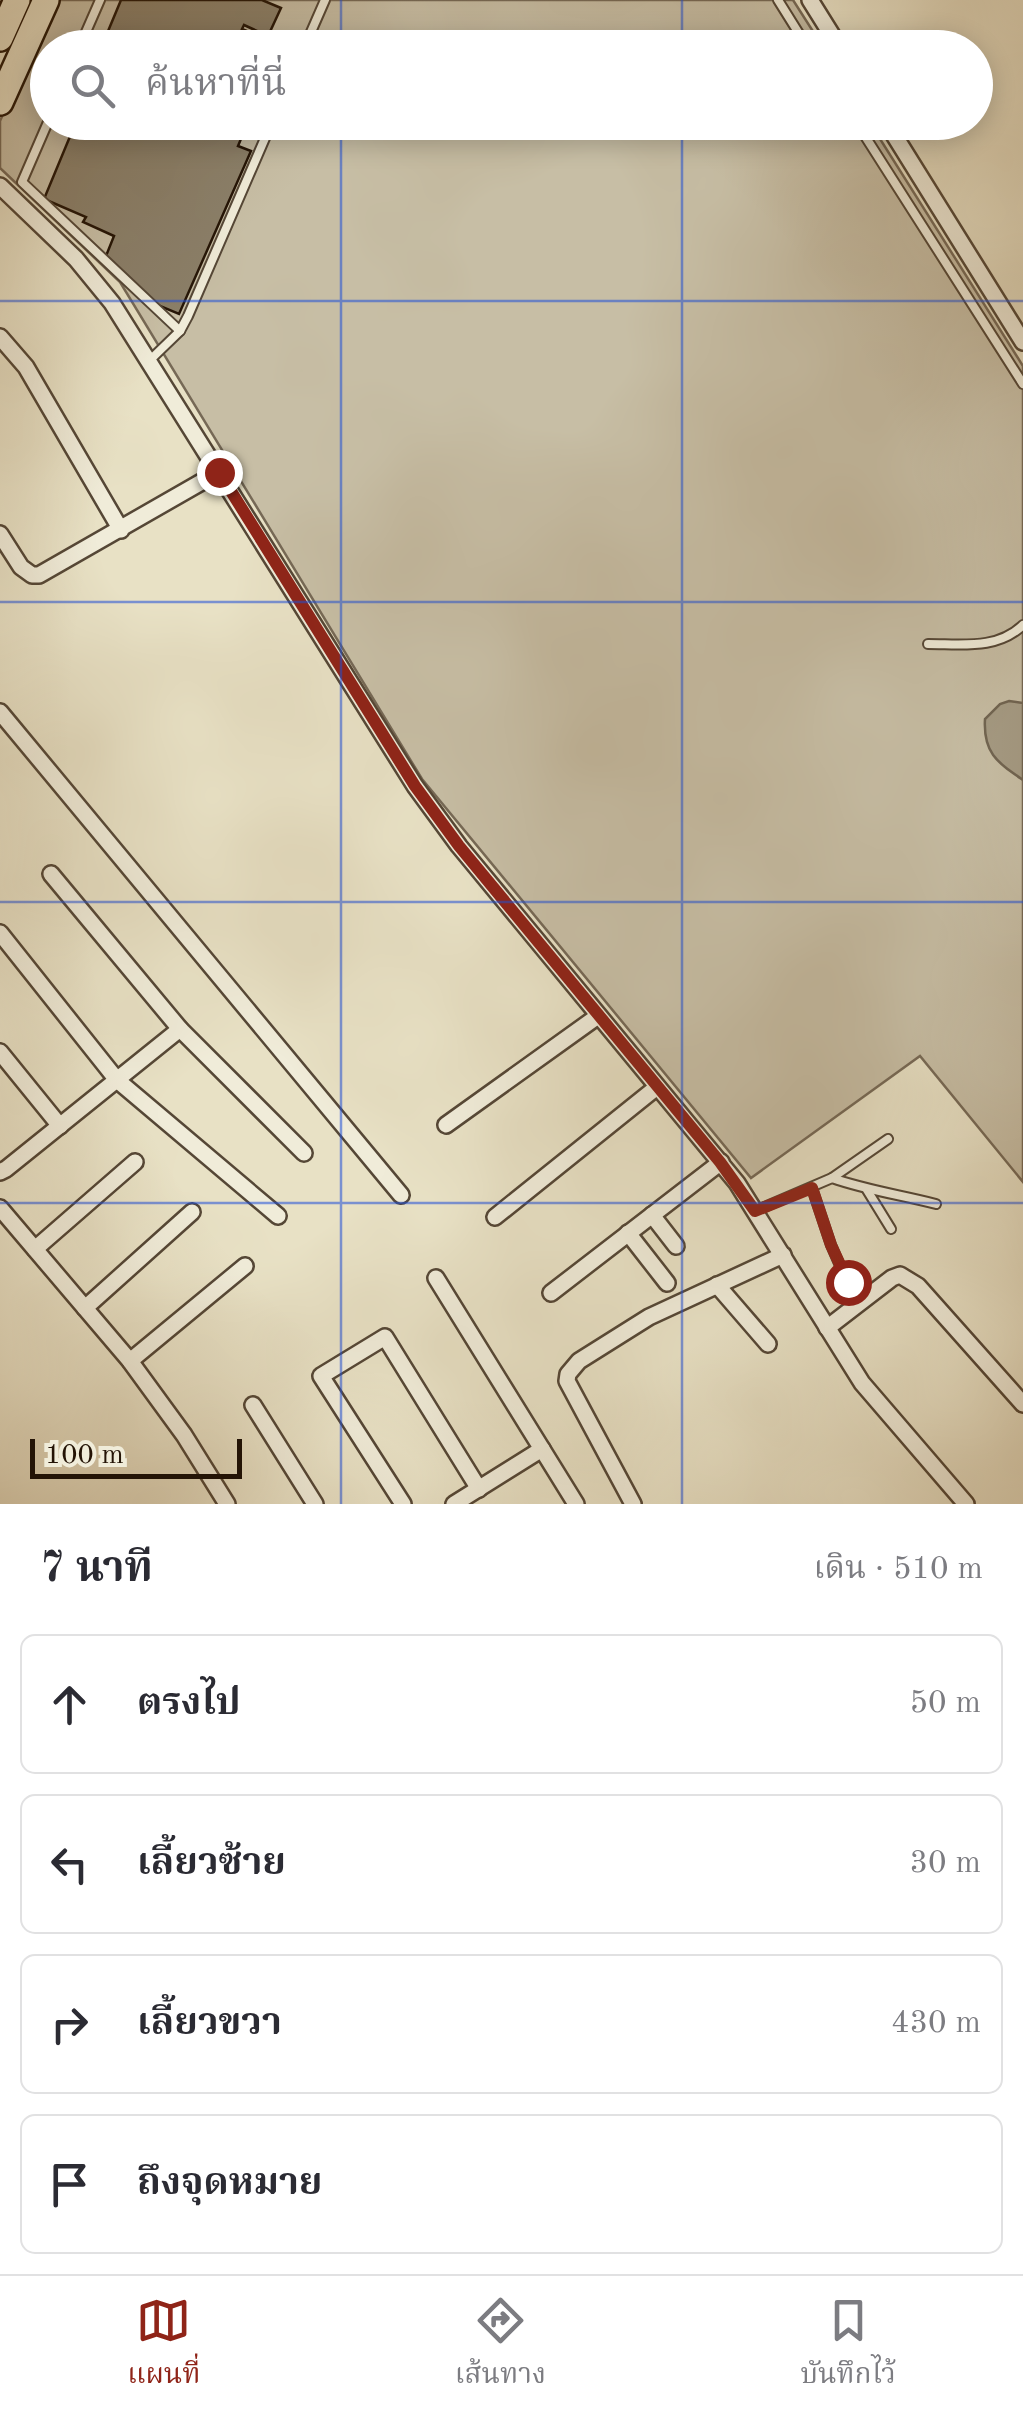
<!DOCTYPE html>
<html lang="th">
<head>
<meta charset="utf-8">
<style>
  body { margin:0; font-family:"Old Standard TT","Noto Serif Thai",serif; background:#f2f2f3; color:#2b2b33 }
  .scale { position:absolute; left:30px; bottom:25px; width:212px; box-sizing:border-box; padding-left:10px; border:5px solid #241406; border-top:0; font-size:28px; line-height:35px; white-space:nowrap; color:#241406; -webkit-text-stroke:8px #f0ecd9; paint-order:stroke }
  .stop { position:absolute; width:30px; height:30px; margin:-22px; border:8px solid #8f2418; border-radius:50%; background:#fff }
  .stop.end { background:#8f2418; border-color:#fff; box-shadow:0 2px 10px #0008 }
  .list { margin:0; padding:0; list-style:none }
  h2 { display:flex; justify-content:space-between; align-items:center; height:130px; margin:0; padding:0 40px; font-size:42px }
  h2 small { font-size:32px; font-weight:400; color:#7c7c81 }
  .list li { display:grid; grid-template-columns:65px 1fr auto; gap:30px; align-items:center; box-sizing:border-box; height:140px; margin:0 20px 20px; padding:0 20px; border:2px solid #e1e1e2; border-radius:15px }
  .list b { display:block; font-size:38px; white-space:nowrap }
  .list em { font-size:32px; font-style:normal; color:#7c7c81 }
  .icon { flex:none; width:55px; height:55px; fill:none; stroke:currentColor; stroke-width:2; stroke-linecap:round; stroke-linejoin:round }
  .map { position:relative; flex:none; width:1023px; height:1504px; overflow:hidden }
  .search { position:absolute; background:#fff; box-shadow:0 5px 25px #0003; left:30px; right:30px; top:30px; height:110px; display:flex; align-items:center; gap:25px; box-sizing:border-box; padding:0 35px; border-radius:55px; color:#7c7c81; font-size:38px }
  .sheet { height:770px; background:#fff }
  nav { display:flex; justify-content:space-around; align-items:center; box-sizing:border-box; height:140px; border-top:2px solid #e1e1e2; background:#fff; font-size:28px; color:#7c7c81 }
  nav a { display:grid; justify-items:center; gap:5px }
  nav .on { color:#8f2418 }
  .map>svg:first-child { display:block }
  .green { fill:#c7bea5; stroke:#766956; stroke-width:2.5 }
  .water { fill:#a59b84; stroke:#716552; stroke-width:2.5 }
  .building { fill:#8a7f69; stroke:#241406; stroke-width:2.5 }
  .lines { fill:none; stroke-linecap:round; stroke-linejoin:round }
  .lane-casing { stroke:#554736; stroke-width:12 }
  .street-casing { stroke:#554736; stroke-width:20 }
  .primary-casing { stroke:#241406; stroke-width:30 }
  .lane { stroke:#f0ecd9; stroke-width:8 }
  .street { stroke:#f0ecd9; stroke-width:15 }
  .primary { stroke:#e8e1c5; stroke-width:25 }
  .route { stroke:#8f2418; stroke-width:12 }
  .grid { fill:none; stroke:#1d4ed8; stroke-width:2.5; stroke-opacity:0.55 }
</style>
</head>
<body>
<div class="map">
<svg width="1023" height="1504" viewBox="0 0 1023 1504">
  <rect width="100%" height="100%" fill="#e8e1c5"/>
  <filter id="stains"><feTurbulence type="fractalNoise" baseFrequency=".002" numOctaves="4"/><feColorMatrix values="0 0 0 0 .2 0 0 0 0 .09 0 0 0 0 .02 0 0 0 .5 -.17"/></filter>
  <radialGradient id="worn" r=".72"><stop offset=".6" stop-color="#630" stop-opacity="0"/><stop offset="1" stop-color="#630" stop-opacity=".3"/></radialGradient>
  <path class="green" d="M 54,0 L 793,0 L 823,47 L 48,48 L 48,122 L 870,123 L 1023,366 L 1023,1182 L 920,1056 L 751,1178 L 422,779 L 120,282 L 0,168 L 0,121 Z"/>
  <path class="water" d="M 1009,701 L 1023,703 L 1023,780 C 997,762 983,753 985,719 L 1000,704 Z"/>
  <g class="building">
    <path d="M 121,0 L 262,0 L 281,8 L 268,36 L 244,25 L 242,29 L 261,37 L 257,48 L 101,48 Z"/>
    <path d="M 76,122 L 248,122 L 238,146 L 251,151 L 179,314 L 155,304 L 106,256 L 114,236 L 83,222 L 86,217 L 44,199 Z"/>
  </g>
  <g class="lines">
    <g class="lane-casing">
      <g id="lane">
        <path d="M 778,0 L 808,48"/>
        <path d="M 79,48 L 100,0"/>
        <path d="M 304,48 L 325,0"/>
        <path d="M 48,122 L 22,182 L 180,331"/>
        <path d="M 856,122 L 1023,384"/>
        <path d="M 149,361 L 180,331 L 188,316 L 272,122"/>
        <path d="M 928,644 C 962,644 997,650 1023,625"/>
        <path d="M 832,1178 L 888,1139"/>
        <path d="M 812,1188 L 831,1245 L 847,1282"/>
        <path d="M 867,1190 L 891,1229"/>
        <path d="M 755,1211 L 832,1178 C 866,1190 901,1195 936,1204"/>
      </g>
    </g>
    <g class="street-casing">
      <g id="street">
        <path d="M 810,0 L 840,48"/>
        <path d="M 886,122 L 1023,342"/>
        <path d="M 0,186 L 76,259 L 112,303 L 415,786 L 459,846 L 737,1183 L 862,1383 L 966,1504"/>
        <path d="M 0,337 L 26,367 L 121,530"/>
        <path d="M 0,534 L 21,567 L 32,575 L 39,575 L 219,472"/>
        <path d="M 0,712 L 401,1195"/>
        <path d="M 51,874 L 180,1029 L 304,1153"/>
        <path d="M 0,933 L 117,1080 L 278,1216"/>
        <path d="M 0,1052 L 60,1126"/>
        <path d="M 446,1125 L 598,1016"/>
        <path d="M 0,1172 L 6,1169 L 180,1029"/>
        <path d="M 0,1208 L 130,1361 L 184,1435 L 227,1504"/>
        <path d="M 652,1215 L 676,1246"/>
        <path d="M 495,1217 L 657,1087"/>
        <path d="M 628,1233 L 667,1283"/>
        <path d="M 35,1249 L 135,1162"/>
        <path d="M 436,1278 L 576,1504"/>
        <path d="M 717,1285 L 768,1344"/>
        <path d="M 551,1293 L 721,1162"/>
        <path d="M 85,1308 L 192,1212"/>
        <path d="M 827,1328 L 892,1278 L 900,1275 L 918,1286 L 1023,1404"/>
        <path d="M 130,1361 L 245,1266"/>
        <path d="M 253,1405 L 315,1504"/>
        <path d="M 403,1504 L 321,1376 L 385,1337 L 479,1489"/>
        <path d="M 454,1504 L 542,1449"/>
        <path d="M 633,1504 L 567,1381 L 568,1374 L 579,1361 L 649,1317 L 783,1255"/>
      </g>
    </g>
    <g class="primary-casing">
      <g id="primary">
        <path d="M 0,38 L 17,0"/>
        <path d="M 0,102 L 46,0"/>
      </g>
    </g>
    <use href="#lane" class="lane"/>
    <use href="#street" class="street"/>
    <use href="#primary" class="primary"/>
  </g>
  <g class="lines">
    <path class="route" d="M 219,472 L 415,786 L 459,846 L 720,1162 L 755,1211 L 812,1188 L 831,1245 L 848,1282"/>
  </g>
  <path class="grid" d="M 341,0 L 341,48M 682,0 L 682,48M 341,122 L 341,1504M 682,122 L 682,1504M 0,301 L 1023,301M 0,602 L 1023,602M 0,902 L 1023,902M 0,1203 L 1023,1203"/>
  <rect width="100%" height="100%" filter="url(#stains)"/>
  <rect width="100%" height="100%" fill="url(#worn)"/>
</svg>
<div class="scale">100 m</div>
<div class="stop" style="left:848px;top:1282px"></div>
<div class="stop end" style="left:219px;top:472px"></div>
<div class="search"><svg class="icon" aria-label="search" viewBox="0 0 24 24"><circle cx="10" cy="10" r="6"/><path d="M15 15l6 6"/></svg>ค้นหาที่นี่</div>
</div>
<section class="sheet">
<h2>7 นาที<small>เดิน · 510 m</small></h2>
<ul class="list">
<li><svg class="icon" aria-label="ahead" viewBox="0 0 24 24"><path d="M12 20V5M6 11l6-6 6 6"/></svg><div><b>ตรงไป</b></div><em>50 m</em></li>
<li><svg class="icon" aria-label="left" viewBox="0 0 24 24"><path d="M17 20v-9H6M10 6l-5 5 5 5"/></svg><div><b>เลี้ยวซ้าย</b></div><em>30 m</em></li>
<li><svg class="icon" aria-label="right" viewBox="0 0 24 24"><path d="M7 20v-9h11M14 6l5 5-5 5"/></svg><div><b>เลี้ยวขวา</b></div><em>430 m</em></li>
<li><svg class="icon" aria-label="arrive" viewBox="0 0 24 24"><path d="M6 21V4h12l-3 4 3 4H6"/></svg><div><b>ถึงจุดหมาย</b></div></li>
</ul>
</section>
<nav>
<a class="on"><svg class="icon" aria-label="map" viewBox="0 0 24 24"><path d="M3 6l6-2 6 2 6-2v14l-6 2-6-2-6 2zM9 4v14M15 6v14"/></svg>แผนที่</a>
<a><svg class="icon" aria-label="directions" viewBox="0 0 24 24"><path d="M12 3l9 9-9 9-9-9zM9 14v-3h6M13 9l2 2-2 2"/></svg>เส้นทาง</a>
<a><svg class="icon" aria-label="saved" viewBox="0 0 24 24"><path d="M7 4h10v16l-5-4-5 4z"/></svg>บันทึกไว้</a>
</nav>
</body>
</html>
